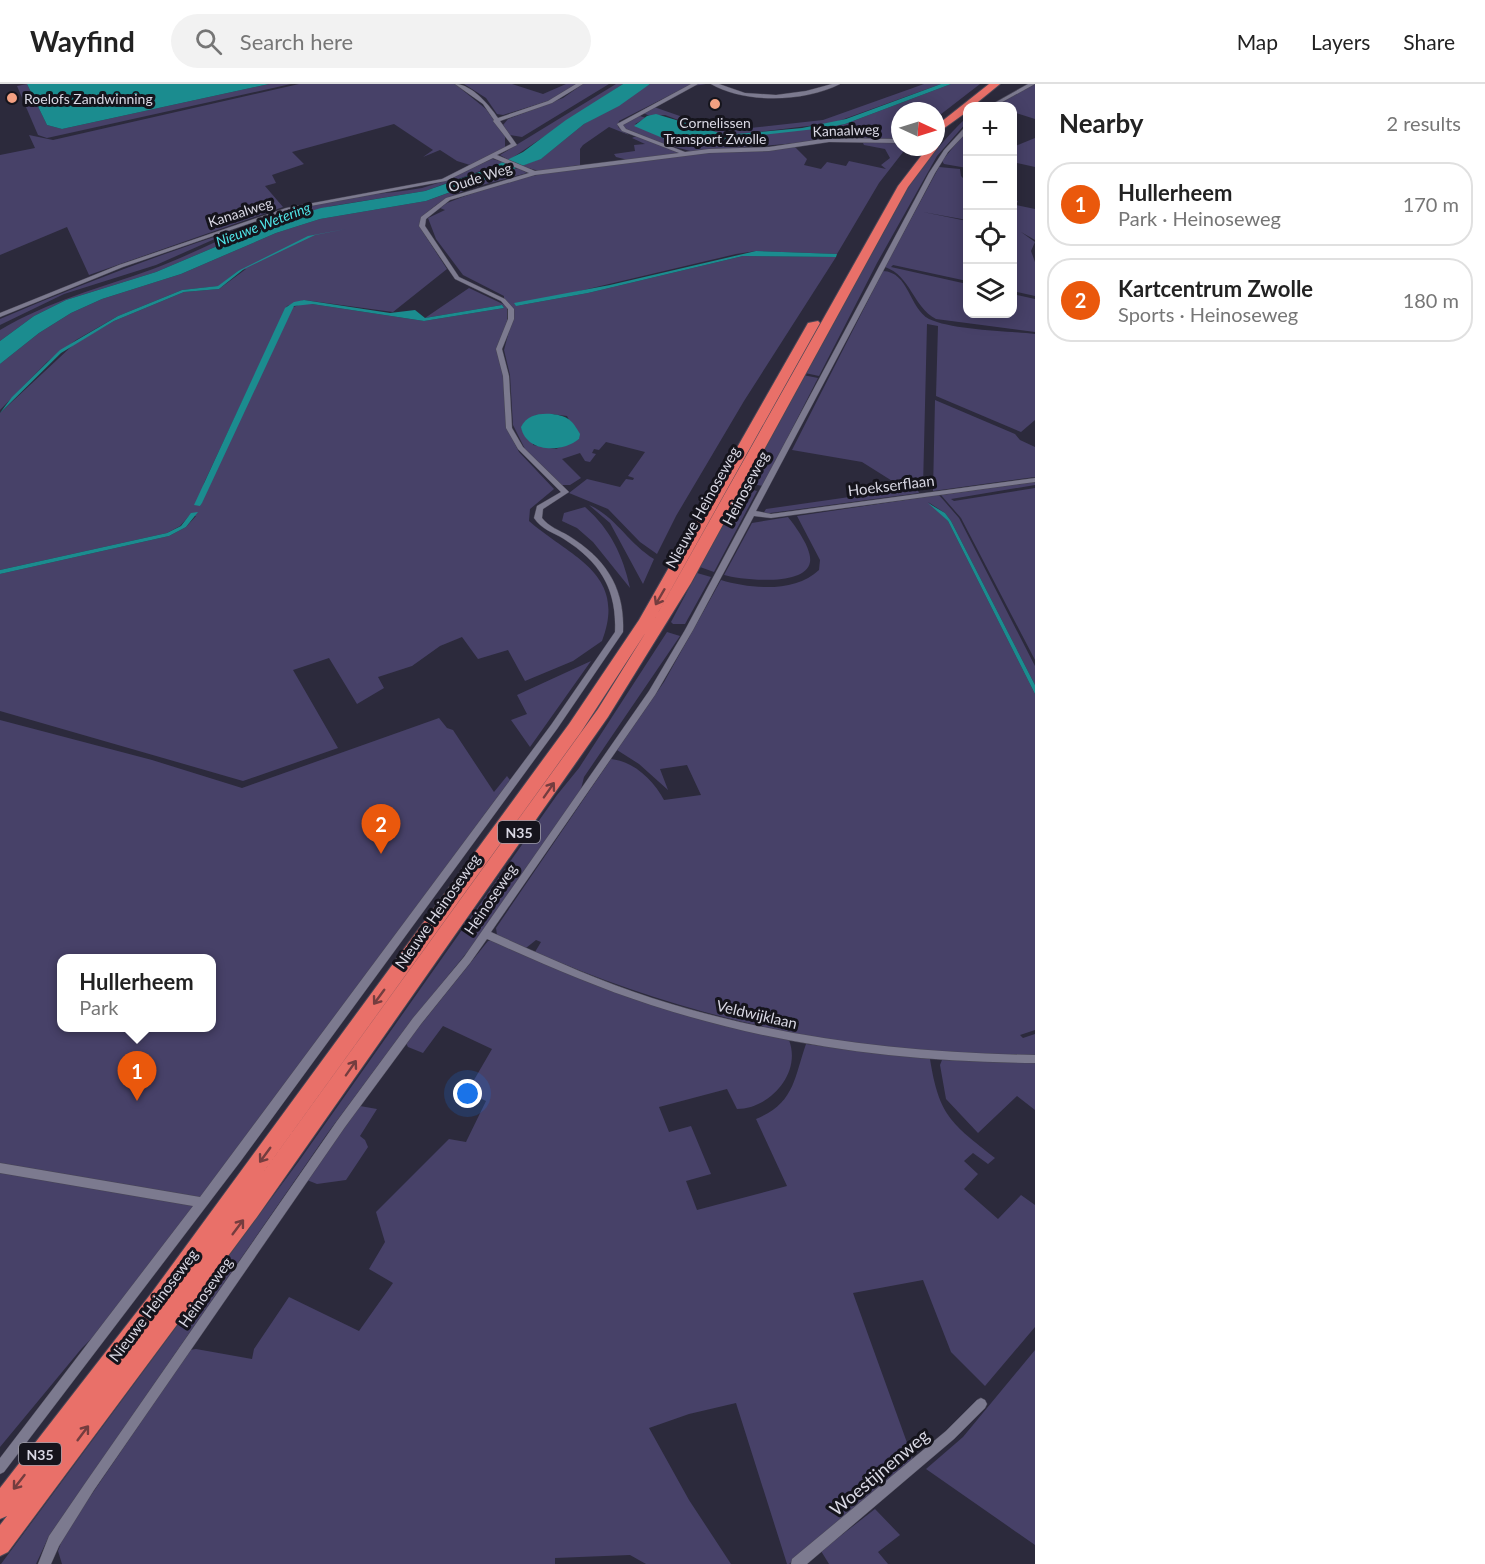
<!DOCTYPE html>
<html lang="en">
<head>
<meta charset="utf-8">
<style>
  body { margin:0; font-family:Lato,sans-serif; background:#f2f2f2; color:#222 }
  .controls { position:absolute; right:18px; top:18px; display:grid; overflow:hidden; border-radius:12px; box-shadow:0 3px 15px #0003 }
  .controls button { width:54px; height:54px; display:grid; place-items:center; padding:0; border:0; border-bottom:2px solid #e0e0e0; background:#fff; color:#222; font:30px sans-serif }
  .compass { position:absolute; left:891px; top:18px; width:54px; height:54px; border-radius:50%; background:#fff; box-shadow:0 3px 15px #0003; rotate:94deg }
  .you { position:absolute; left:468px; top:1010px; width:21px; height:21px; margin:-15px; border:4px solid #fff; border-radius:50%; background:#1a73e8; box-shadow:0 0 0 9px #1a73e833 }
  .badge { display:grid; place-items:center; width:39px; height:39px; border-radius:50%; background:#ea580c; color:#fff; font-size:20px; font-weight:700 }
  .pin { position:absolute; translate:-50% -50px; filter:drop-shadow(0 2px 3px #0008) }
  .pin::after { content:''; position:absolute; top:32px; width:21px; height:18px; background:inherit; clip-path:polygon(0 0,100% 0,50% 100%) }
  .popup { position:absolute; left:57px; top:870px; width:159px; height:78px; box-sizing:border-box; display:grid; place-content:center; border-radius:12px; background:#fff; filter:drop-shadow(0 2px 4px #0005); font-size:20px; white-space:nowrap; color:#767676 }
  .popup b { font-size:22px; color:#222 }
  .popup::after { content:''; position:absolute; left:50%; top:100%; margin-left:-12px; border:12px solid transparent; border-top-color:#fff }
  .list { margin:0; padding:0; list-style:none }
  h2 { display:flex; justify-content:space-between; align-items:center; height:78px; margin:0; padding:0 24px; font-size:26px }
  h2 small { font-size:20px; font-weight:400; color:#767676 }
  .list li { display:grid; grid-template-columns:39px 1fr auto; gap:18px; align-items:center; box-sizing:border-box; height:84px; margin:0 12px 12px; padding:0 12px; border:2px solid #e0e0e0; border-radius:24px }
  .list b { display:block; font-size:22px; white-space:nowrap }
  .list p { margin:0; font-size:20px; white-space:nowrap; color:#767676 }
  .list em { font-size:20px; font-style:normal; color:#767676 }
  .icon { flex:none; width:33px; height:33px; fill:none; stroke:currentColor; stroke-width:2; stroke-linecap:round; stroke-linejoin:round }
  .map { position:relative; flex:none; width:1035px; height:1480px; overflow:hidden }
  header { display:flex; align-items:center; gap:36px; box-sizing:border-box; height:84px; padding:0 30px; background:#fff; border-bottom:2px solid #e0e0e0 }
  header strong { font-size:28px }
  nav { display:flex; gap:33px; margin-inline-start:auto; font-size:21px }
  .search { width:420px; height:54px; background:#f2f2f2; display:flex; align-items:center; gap:15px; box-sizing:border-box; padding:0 21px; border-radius:33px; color:#767676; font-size:22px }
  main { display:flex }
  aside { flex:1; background:#fff }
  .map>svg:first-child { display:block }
  .green { fill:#474168; fill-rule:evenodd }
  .water { fill:#1b8c8f }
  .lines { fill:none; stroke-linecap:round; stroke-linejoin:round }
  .street-casing { stroke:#484655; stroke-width:1 }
  .highway-casing { stroke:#484655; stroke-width:2 }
  .street { fill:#7c7a8f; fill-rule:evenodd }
  .highway { fill:#e97069; fill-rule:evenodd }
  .oneway { stroke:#743d3f }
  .poi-dot { fill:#f3a082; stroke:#15141c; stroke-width:2 }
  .labels { text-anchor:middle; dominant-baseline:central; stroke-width:6; stroke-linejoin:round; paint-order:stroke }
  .far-poi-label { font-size:14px; fill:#d9d8e4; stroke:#15141c; text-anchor:start }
  .far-street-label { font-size:14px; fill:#d9d8e4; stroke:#15141c }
  .far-water-label { font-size:14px; font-style:italic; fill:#50e5e8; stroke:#15141c }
  .shield { fill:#15141c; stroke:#9e9da8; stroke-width:1.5 }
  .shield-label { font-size:14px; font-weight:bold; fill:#d9d8e4 }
  .street-label { font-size:15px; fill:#d9d8e4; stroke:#15141c }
  .near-street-label { font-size:18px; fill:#d9d8e4; stroke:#15141c }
</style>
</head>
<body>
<header>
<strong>Wayfind</strong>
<div class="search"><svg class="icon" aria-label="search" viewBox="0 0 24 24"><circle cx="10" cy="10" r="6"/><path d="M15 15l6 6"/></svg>Search here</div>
<nav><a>Map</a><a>Layers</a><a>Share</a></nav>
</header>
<main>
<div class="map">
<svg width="1035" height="1480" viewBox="0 0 1035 1480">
  <rect width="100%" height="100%" fill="#2c2a3c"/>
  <g class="green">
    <path d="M 27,0 L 47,41 L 62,45 L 269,0 L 291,0 L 47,54 L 38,51 L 17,2 Z"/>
    <path d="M 299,0 L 455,0 L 486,25 L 505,52 L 505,64 L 470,81 L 457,77 L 440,66 L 423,73 L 433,66 L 394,40 L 292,68 L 304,80 L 272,91 L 276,99 L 265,102 L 283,123 L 89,191 L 67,143 L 0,171 L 0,71 L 35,64 L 29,51 L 53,56 Z"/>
    <path d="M 464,0 L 512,0 L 543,10 L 566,0 L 577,0 L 551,16 L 503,31 L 497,30 L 486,14 Z"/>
    <path d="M 583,0 L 609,0 L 522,53 L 510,51 L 503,41 L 508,35 L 563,14 Z"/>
    <path d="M 616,0 L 623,0 L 509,76 L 500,71 Z"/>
    <path d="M 650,0 L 692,0 L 619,37 L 618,43 L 629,51 L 609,43 L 583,61 L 580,65 L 580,81 L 539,87 L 521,82 L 542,74 L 584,40 Z"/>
    <path d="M 697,0 L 706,0 L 693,2 L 654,23 L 723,47 L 823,36 L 924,0 L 941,0 L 833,39 L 732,51 L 713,49 L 665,31 L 650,32 L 641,28 Z"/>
    <path d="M 951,0 L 980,0 L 936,34 L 936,27 L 900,27 L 900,56 L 855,54 L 694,68 L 664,60 L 626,45 L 622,40 L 637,31 L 646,34 L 635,40 L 676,58 L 726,55 L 845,40 Z"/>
    <path d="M 1035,0 L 1035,35 L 1013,28 L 1012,22 L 994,22 Z"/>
    <path d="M 967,33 L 967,38 L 937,72 L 877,179 L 819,292 L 805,289 C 852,204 896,100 967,33 Z"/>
    <path d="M 967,46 L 967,84 L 944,80 L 942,77 Z"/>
    <path d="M 634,53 L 640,53 L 679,69 L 628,76 L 616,73 L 614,70 L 635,67 L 634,61 L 645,60 L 632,54 Z"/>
    <path d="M 1035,54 L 1035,83 L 1013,78 L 1013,63 Z"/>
    <path d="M 862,57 L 900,58 L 900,63 L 907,63 L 879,99 L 837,170 L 756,167 L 736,170 L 516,222 L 588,209 L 743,172 L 836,173 L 744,317 L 676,432 L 657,470 L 640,458 L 608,425 L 569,409 L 587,395 L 620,403 L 626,395 L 633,396 L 634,394 L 628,392 L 645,368 L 606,358 L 599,366 L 594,365 L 592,369 L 596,370 L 590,378 L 585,377 L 580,369 L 562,375 L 581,394 L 570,401 L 562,401 L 525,365 L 513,341 L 510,291 L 504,266 L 514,228 L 504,216 L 504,212 L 463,191 L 436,155 L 428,134 L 445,126 L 440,124 L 447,119 C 552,75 682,70 794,62 L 807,75 L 804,81 L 821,85 L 827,78 L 846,82 L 849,77 L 886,85 L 881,81 L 890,74 L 885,65 L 864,61 ZM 552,330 L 567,332 L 579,355 L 556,365 L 533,361 L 535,331 Z"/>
    <path d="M 492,75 L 505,78 L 425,107 L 332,122 L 274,138 L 156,188 L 66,216 L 34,232 L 0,257 L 0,246 C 49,217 100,204 153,185 C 204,166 252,137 305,122 C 343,111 384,111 422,104 L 441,98 Z"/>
    <path d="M 939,83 L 960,85 L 961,92 L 967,98 L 965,107 L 967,108 L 967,136 L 923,128 L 967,137 L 967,197 L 893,181 L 891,183 L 967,200 L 968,230 L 1012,230 L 1013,210 L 1035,215 L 1035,248 L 936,235 C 913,223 911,192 885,183 Z"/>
    <path d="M 518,84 L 527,89 C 494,99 441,106 420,137 L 421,145 L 447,185 L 393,228 L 304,216 L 287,222 L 204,399 L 200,422 L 291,224 L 301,220 L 312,220 L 424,237 L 504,224 L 502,221 L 425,234 L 469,204 L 507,222 L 507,237 L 497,266 L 504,292 L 506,342 L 519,368 L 554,405 L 530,425 L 529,437 C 570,473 628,489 602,557 L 573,577 L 525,597 L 508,566 L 478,575 L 462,553 L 440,562 L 412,582 L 378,593 L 384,604 L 357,620 L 329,574 L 293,586 L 338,664 L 243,697 L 0,627 L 0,490 L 169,452 L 186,443 L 196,432 L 189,432 L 180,442 L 167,449 L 0,486 L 0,329 L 73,261 L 114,237 L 184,208 L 219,205 L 246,185 L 238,187 L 219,202 L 182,206 L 118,232 L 76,256 L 47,278 L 0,326 L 0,280 L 39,249 L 71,229 L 102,215 L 181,190 L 276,149 L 320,135 L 426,117 Z"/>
    <path d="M 1012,116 L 1018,117 L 1016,121 L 1035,125 L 1035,156 L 1021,148 L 1035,158 L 1031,167 L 1035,178 L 1035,212 L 1013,207 Z"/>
    <path d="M 235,146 L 156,181 L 64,210 L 0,241 L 0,235 C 77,202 155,172 235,146 Z"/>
    <path d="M 883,187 C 909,188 909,224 929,235 C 952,246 1008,247 1035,250 L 1035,336 L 1021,348 L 936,312 L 938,242 L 927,240 L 923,403 L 917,404 L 919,409 L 763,430 L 766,425 L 905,405 L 862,378 L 792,366 Z"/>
    <path d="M 803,291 L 818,294 L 763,402 L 745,399 Z"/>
    <path d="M 935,316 L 1015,350 L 1020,356 L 1035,363 L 1035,393 L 933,407 Z"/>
    <path d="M 1035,398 L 1035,401 L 951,415 L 954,417 L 1035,404 L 1035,576 L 961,434 L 941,411 Z"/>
    <path d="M 743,403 L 757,407 L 714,488 L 700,483 Z"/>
    <path d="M 939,411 L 959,434 L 1035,582 L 1035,601 L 951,437 L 945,429 L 928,418 L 948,437 L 1035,610 L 1035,946 L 1020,951 L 1023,954 L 1035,950 L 1035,972 C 862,973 694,937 535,868 L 541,858 L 536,856 L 526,864 L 497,851 L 496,844 L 611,675 C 634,677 654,697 664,716 L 701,711 L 687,681 L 660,685 L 668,706 L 639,680 L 617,666 L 664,598 L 721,496 C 751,505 795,509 819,486 L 820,476 L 797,432 Z"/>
    <path d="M 589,421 C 615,432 628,459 654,475 L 643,500 L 610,439 Z"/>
    <path d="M 585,423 C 610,445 623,471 630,504 L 593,458 L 577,444 L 562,437 L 564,429 Z"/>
    <path d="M 788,433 C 796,443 812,465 810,478 C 806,503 742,496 724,491 L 752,439 Z"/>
    <path d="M 697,489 L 711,493 L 685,540 L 673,540 L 671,538 Z"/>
    <path d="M 667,548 L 680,552 L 584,693 L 581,705 L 473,861 L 408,941 L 327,1050 L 49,1452 L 36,1480 L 1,1480 L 299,1077 L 557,711 L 579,684 Z"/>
    <path d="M 591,577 L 530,663 L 511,636 L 527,630 L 517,611 Z"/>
    <path d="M 439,634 L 447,644 L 453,646 L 494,708 L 507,692 L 510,696 L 219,1090 L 101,1245 L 82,1264 L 0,1363 L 0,636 L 152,676 L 242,704 ZM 62,874 L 212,874 L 212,944 L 62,944 Z"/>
    <path d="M 488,857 L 493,857 L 693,933 L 789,956 C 802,990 769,1025 737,1025 L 727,1005 L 659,1023 L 669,1048 L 691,1042 L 711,1090 L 686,1097 L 697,1126 L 787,1102 L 756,1035 C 795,1019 794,994 806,960 L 930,975 C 939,1032 951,1039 995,1074 L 988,1080 L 973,1069 L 964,1077 L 978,1090 L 964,1105 L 998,1135 L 1021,1111 L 1035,1121 L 1035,1243 L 985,1302 L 951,1268 L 923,1196 L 853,1209 L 914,1378 L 789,1480 L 787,1480 L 736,1319 L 689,1330 L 649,1344 L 689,1416 L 731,1480 L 646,1480 L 630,1471 L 555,1474 L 555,1480 L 62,1480 L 58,1467 L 64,1451 L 190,1266 L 196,1265 L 252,1275 L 254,1265 L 289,1213 L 359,1247 L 393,1199 L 369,1185 L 385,1158 L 376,1128 L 449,1055 L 466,1058 L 486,1017 L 467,1008 L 492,965 L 443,942 L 423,969 L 408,963 L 406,959 Z"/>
    <path d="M 942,976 L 1035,978 L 1035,1026 L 1017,1012 L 978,1049 L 946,1015 L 940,981 Z"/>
    <path d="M 360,1022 L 377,1025 L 360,1052 L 365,1056 L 368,1063 L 346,1096 L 317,1100 L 307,1096 Z"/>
    <path d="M 1035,1266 L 1035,1461 L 926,1385 L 963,1353 Z"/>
    <path d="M 875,1425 L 900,1451 L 878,1468 L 888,1480 L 829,1480 L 821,1467 Z"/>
  </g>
  <g class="water">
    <path d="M 27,0 L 269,0 L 62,45 L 47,41 Z"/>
    <path d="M 623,0 L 650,0 L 619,22 L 584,40 L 541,75 L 426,117 L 320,135 L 276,149 L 181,190 L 102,215 L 71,229 L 39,249 L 0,280 L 0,257 L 34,232 L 66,216 L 156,188 L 274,138 L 321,124 L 425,107 L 491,84 L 523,68 L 566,36 Z"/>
    <path d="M 941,0 L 951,0 L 845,40 L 824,44 L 689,59 L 665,55 L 634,42 L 647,32 L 656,30 L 726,51 L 802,44 L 846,35 Z"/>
    <path d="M 391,144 L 346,145 L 315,151 L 244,185 L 219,205 L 184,208 L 114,237 L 61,269 L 0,329 L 12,313 L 60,266 L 118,232 L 182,206 L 218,202 L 238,187 L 308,152 L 346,145 Z"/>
    <path d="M 756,167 L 837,170 L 836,173 L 743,172 L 588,209 L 516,222 L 514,219 L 610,201 Z"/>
    <path d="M 304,216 L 390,229 L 415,226 L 425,234 L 502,221 L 504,224 L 424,237 L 312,220 L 294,222 L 202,419 L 200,422 L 194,421 L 285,224 L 294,218 Z"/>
    <path d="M 552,330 C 568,332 572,336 580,350 L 579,355 C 562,369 526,369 521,343 C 527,331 539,329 552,330 Z"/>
    <path d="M 928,419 L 945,429 L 951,437 L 1035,601 L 1035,610 L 948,437 Z"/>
    <path d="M 198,428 L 186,443 L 169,452 L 0,490 L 0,486 L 167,449 L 181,442 L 191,429 Z"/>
  </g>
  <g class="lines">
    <g class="street-casing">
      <g id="street">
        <path d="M 455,0 C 472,0 490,22 498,34 L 548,17 L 576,0 L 583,0 L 552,19 L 500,37 L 517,61 L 497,71 L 535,87 L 679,69 L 622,47 L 617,40 L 691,0 L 698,0 L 623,41 L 626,45 L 685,68 L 709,65 L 769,63 L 829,54 L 900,55 L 900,59 L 829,58 L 769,67 L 709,69 L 535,91 L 450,116 L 426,135 L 425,142 L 459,193 L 505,215 L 514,225 L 514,235 L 502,265 L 509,292 L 512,344 L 523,363 L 569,408 L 543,425 L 542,434 C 549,443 559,446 569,452 C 606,475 625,504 623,548 L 557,645 L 240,1078 L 4,1388 L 0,1390 L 0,1374 L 193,1122 L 0,1089 L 0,1079 L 200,1113 L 551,641 L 615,548 C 617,505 600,478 564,455 C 553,448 542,446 534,434 L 537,422 L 561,408 L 518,365 L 506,344 L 503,292 L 496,265 L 508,235 L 508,225 L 501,217 L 455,195 L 419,142 L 421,133 L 446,114 L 529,89 L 493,74 L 446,97 L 289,126 L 123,183 L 0,233 L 0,229 L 119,181 L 286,124 L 442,95 L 511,60 L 493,37 L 494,36 L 483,20 Z"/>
        <path d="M 711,0 L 719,0 L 745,9 L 776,11 L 806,7 L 832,0 L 840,0 C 805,18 745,20 711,0 Z"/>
        <path d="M 1028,0 L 1035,0 L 995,22 L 989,22 Z"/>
        <path d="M 966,42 L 968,42 L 968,47 L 948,68 L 935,89 L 756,427 L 771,430 L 1035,394 L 1035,398 L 771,434 L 754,432 L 693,546 L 655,611 L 491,848 C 544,872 597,896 652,914 C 778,954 904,969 1035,971 L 1035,979 C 902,978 778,962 651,921 C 595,903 541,879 487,855 L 470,879 L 421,940 L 345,1043 L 94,1406 L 59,1462 L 51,1480 L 38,1480 L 49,1452 L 86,1398 L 337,1037 L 413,934 L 464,873 L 649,607 L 685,546 L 929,89 L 944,66 Z"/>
        <path d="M 981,1314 L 985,1316 L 987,1320 L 985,1324 L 954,1355 L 807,1480 L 791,1480 L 792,1475 L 946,1347 L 977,1316 Z"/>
      </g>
    </g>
    <g class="highway-casing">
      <g id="highway">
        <path d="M 989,0 L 1000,0 L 973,22 L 968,22 L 968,27 L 936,50 L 936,42 Z"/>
        <path d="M 936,61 L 938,63 L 908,103 L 691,499 L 608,633 L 257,1133 L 8,1468 L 0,1472 L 0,1441 L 7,1432 L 0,1435 L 0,1404 L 153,1207 L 569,640 L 639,536 L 808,239 L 818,237 L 820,239 L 655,534 L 898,102 L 928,63 L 936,63 ZM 646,548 L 598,625 L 197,1180 L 581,648 Z"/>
      </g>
    </g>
    <use href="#street" class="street"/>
    <use href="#highway" class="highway"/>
  </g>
  <defs><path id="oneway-shaft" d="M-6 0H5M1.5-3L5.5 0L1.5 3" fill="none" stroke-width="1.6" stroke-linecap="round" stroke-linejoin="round" transform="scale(1.5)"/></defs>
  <g class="oneway">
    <use href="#oneway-shaft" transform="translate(660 513) rotate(120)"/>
    <use href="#oneway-shaft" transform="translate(549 706) rotate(-55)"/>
    <use href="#oneway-shaft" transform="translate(379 913) rotate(126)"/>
    <use href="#oneway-shaft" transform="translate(351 984) rotate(-55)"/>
    <use href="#oneway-shaft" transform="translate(265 1071) rotate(126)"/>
    <use href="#oneway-shaft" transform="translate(238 1143) rotate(-53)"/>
    <use href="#oneway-shaft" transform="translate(83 1349) rotate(-53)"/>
    <use href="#oneway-shaft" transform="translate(19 1398) rotate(128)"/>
  </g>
  <g class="poi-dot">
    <circle cx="12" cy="14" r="6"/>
    <circle cx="715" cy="20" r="6"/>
  </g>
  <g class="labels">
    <g class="far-poi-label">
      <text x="24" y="14">Roelofs Zandwinning</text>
      <text x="715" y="38" text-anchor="middle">Cornelissen<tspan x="715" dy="16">Transport Zwolle</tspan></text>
    </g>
    <g class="far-street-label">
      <text transform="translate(846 46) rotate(-2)">Kanaalweg</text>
      <text transform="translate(480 93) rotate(-18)">Oude Weg</text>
      <text transform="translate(240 128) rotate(-18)">Kanaalweg</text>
    </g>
    <g class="far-water-label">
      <text transform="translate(263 140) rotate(-21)">Nieuwe Wetering</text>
    </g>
    <g class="shield">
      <rect x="498" y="737" width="42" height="22" rx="4.5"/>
      <rect x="19" y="1359" width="42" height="22" rx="4.5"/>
    </g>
    <g class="shield-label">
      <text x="519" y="748">N35</text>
      <text x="40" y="1370">N35</text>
    </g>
    <g class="street-label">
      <text transform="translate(891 401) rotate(-7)">Hoekserflaan</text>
      <text transform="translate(745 404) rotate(-62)">Heinoseweg</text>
      <text transform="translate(702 423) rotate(-61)">Nieuwe Heinoseweg</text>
      <text transform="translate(490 815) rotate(-56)">Heinoseweg</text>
      <text transform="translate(437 827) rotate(-55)">Nieuwe Heinoseweg</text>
      <text transform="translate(757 930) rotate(13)">Veldwijklaan</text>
      <text transform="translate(205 1208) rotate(-55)">Heinoseweg</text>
      <text transform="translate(153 1221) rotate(-53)">Nieuwe Heinoseweg</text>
    </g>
    <g class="near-street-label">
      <text transform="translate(879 1388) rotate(-40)">Woestijnenweg</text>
    </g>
  </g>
</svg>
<div class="controls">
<button>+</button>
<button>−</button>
<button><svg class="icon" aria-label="locate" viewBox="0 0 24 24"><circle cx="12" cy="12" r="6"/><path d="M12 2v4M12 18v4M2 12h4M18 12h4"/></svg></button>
<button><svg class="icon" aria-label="layers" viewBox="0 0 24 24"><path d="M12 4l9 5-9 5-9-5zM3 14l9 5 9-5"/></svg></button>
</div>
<svg class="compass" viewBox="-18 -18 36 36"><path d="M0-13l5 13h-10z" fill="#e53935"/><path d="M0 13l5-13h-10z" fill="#767676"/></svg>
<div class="you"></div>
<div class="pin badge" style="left:137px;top:1017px">1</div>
<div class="popup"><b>Hullerheem</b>Park</div>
<div class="pin badge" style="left:381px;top:770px">2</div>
</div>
<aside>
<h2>Nearby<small>2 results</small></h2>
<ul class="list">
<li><span class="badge">1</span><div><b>Hullerheem</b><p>Park · Heinoseweg</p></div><em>170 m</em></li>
<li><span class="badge">2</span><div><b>Kartcentrum Zwolle</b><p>Sports · Heinoseweg</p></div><em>180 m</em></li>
</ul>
</aside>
</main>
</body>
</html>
